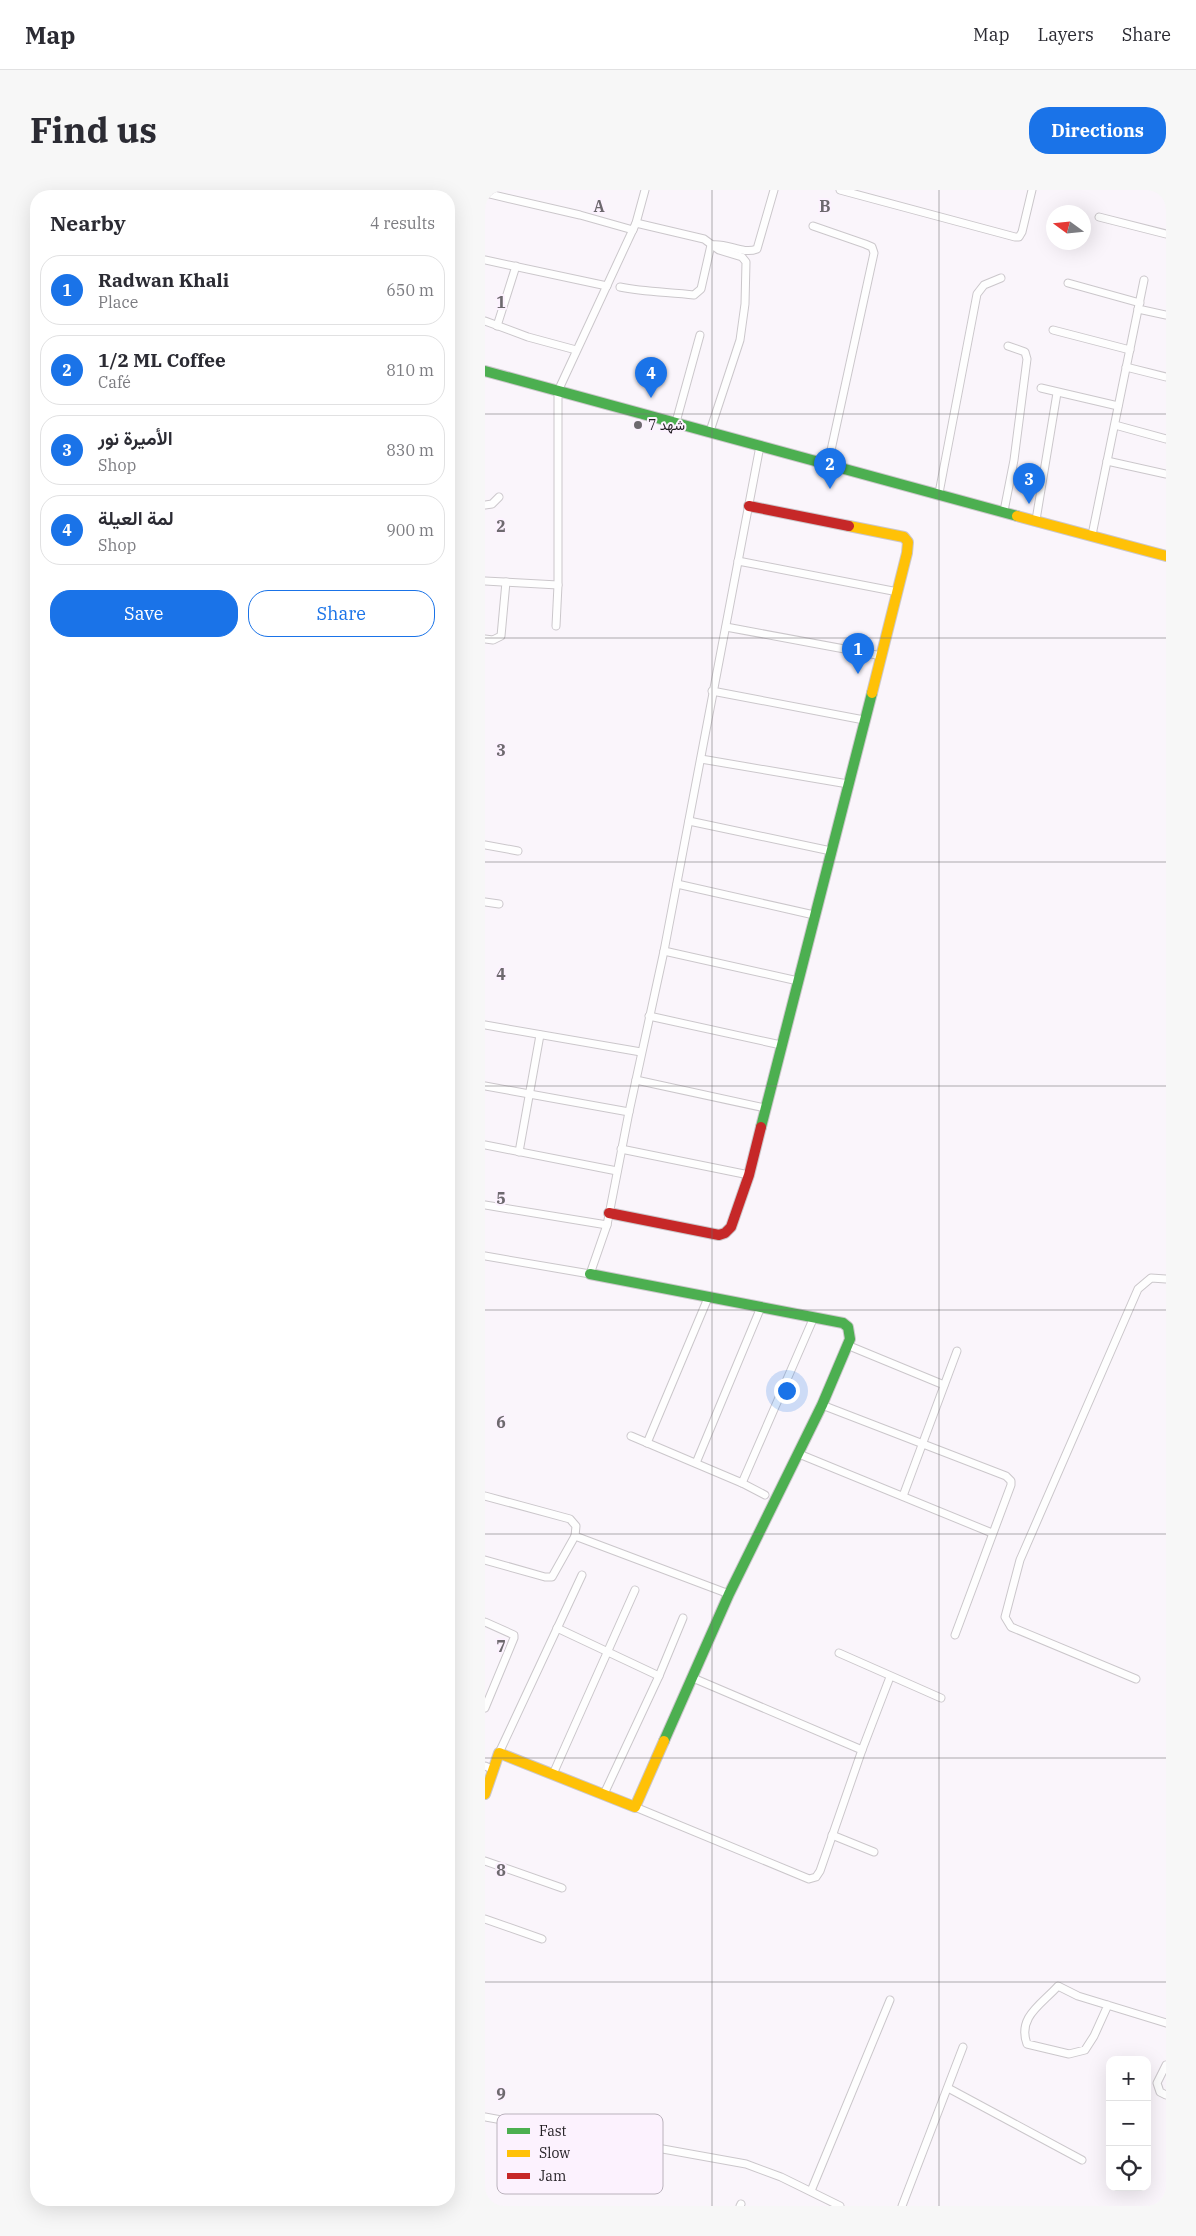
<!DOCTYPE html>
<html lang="en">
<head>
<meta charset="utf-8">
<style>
  body { margin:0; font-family:"IBM Plex Serif",Vazirmatn,serif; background:#f7f7f7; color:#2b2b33 }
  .controls { position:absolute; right:15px; bottom:15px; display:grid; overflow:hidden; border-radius:10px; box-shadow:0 5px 20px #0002 }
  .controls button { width:45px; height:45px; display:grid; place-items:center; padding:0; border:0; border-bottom:1px solid #e1e1e2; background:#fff; color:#2b2b33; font:25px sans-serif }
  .compass { position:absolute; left:561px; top:15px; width:45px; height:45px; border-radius:50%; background:#fff; box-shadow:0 5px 20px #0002; rotate:285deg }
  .you { position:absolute; left:301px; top:1200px; width:18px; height:18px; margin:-12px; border:4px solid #fff; border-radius:50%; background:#1a73e8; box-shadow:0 0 0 8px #1a73e833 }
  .badge { display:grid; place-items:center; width:32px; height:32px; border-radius:50%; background:#1a73e8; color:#fff; font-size:16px; font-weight:700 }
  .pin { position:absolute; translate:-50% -41px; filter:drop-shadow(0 1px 2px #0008) }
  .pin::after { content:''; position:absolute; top:26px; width:18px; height:15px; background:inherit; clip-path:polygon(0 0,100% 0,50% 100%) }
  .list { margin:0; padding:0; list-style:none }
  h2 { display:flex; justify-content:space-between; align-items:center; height:65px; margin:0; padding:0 20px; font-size:21px }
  h2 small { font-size:16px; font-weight:400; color:#7c7c81 }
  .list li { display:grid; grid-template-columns:32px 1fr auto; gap:15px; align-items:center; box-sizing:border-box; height:70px; margin:0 10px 10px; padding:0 10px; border:1px solid #e1e1e2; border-radius:20px }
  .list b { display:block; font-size:19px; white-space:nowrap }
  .list p { margin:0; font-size:16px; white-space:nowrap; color:#7c7c81 }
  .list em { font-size:16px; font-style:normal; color:#7c7c81 }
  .actions { display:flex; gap:10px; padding:15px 20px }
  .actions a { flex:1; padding:11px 0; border:1px solid #1a73e8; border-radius:20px; text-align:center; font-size:18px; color:#1a73e8 }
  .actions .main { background:#1a73e8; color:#fff }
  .icon { flex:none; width:28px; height:28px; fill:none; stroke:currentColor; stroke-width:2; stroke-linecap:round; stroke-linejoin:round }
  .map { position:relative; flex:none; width:681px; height:2016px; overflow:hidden; border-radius:20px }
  header { display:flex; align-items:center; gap:30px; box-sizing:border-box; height:70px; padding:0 25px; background:#fff; border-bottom:1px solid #e1e1e2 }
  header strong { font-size:24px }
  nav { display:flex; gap:28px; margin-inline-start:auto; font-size:18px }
  .intro { display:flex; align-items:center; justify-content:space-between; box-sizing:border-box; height:120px; padding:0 30px }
  h1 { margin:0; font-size:35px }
  .button { padding:12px 22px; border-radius:20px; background:#1a73e8; color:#fff; font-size:18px; font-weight:700 }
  main { display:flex; gap:30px; padding:0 30px }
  aside { flex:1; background:#fff; border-radius:20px; box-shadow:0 5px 20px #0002 }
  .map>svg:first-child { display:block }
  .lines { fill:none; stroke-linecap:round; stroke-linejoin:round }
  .street-casing { stroke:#cbc7cb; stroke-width:9 }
  .fast-casing { stroke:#cbc7cb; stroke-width:12 }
  .slow-casing { stroke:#cbc7cb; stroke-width:12 }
  .jam-casing { stroke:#cbc7cb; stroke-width:12 }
  .street { stroke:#fefefe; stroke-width:7 }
  .fast { stroke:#4caf50; stroke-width:10 }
  .slow { stroke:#ffc107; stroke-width:10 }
  .jam { stroke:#c62828; stroke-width:10 }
  .grid { fill:none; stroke:#6d696e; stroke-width:1; stroke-opacity:0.55 }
  .poi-dot { fill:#6d696e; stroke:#fcf2fe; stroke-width:2 }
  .labels { text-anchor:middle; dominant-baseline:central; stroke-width:4; stroke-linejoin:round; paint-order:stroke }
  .poi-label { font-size:14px; fill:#211d22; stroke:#fcf2fe; text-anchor:start }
  .key { fill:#fcf2fe; stroke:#bab2bc; stroke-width:1 }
  .key-label { font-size:14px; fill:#211d22 }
  .grid-label { font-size:16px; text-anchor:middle; font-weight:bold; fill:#6d696e; stroke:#fcf2fe; stroke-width:4; stroke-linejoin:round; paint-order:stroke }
</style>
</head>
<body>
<header>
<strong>Map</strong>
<nav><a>Map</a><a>Layers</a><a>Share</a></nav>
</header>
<div class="intro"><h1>Find us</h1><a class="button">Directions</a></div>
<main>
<aside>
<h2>Nearby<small>4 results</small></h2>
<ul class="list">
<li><span class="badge">1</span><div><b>Radwan Khali</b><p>Place</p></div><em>650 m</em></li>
<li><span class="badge">2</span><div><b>1/2 ML Coffee</b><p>Café</p></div><em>810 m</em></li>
<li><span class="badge">3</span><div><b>الأميرة نور</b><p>Shop</p></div><em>830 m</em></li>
<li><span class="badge">4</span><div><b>لمة العيلة</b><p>Shop</p></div><em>900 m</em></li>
</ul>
<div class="actions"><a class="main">Save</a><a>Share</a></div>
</aside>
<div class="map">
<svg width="681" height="2016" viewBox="0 0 681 2016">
  <rect width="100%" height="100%" fill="#faf5fb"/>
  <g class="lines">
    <g class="street-casing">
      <g id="street">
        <path d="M 355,0 L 530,47 L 534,47 L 537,42 L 547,0"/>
        <path d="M 680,0 L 681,3"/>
        <path d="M 0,3 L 95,25 L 148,40"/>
        <path d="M 614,27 L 681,44"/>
        <path d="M 151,33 L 219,49 L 234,60 L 257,67 L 261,72 L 260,114 L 255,150 L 225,241"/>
        <path d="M 328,36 L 380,54 L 387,57 L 389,63 L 343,274"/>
        <path d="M 0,70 L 122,96"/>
        <path d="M 583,93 L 655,113"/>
        <path d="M 135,97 C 159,102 184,102 209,105 L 216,99 L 226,55 C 242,52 257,65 272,59 L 289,0"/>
        <path d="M 653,119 L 681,125"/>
        <path d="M 0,131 L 43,147 L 91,160"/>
        <path d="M 12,136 L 31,76"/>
        <path d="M 568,140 L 645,160"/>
        <path d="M 641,177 L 681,187"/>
        <path d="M 556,198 L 633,216"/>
        <path d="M 191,232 L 215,145"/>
        <path d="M 630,235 L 681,249"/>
        <path d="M 622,271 L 681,284"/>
        <path d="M 454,303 L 492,104 L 499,95 L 516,88"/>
        <path d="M 0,315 L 7,314 L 14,307"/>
        <path d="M 519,321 L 529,270 L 542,169 L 540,162 L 523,156"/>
        <path d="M 551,330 L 572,203"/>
        <path d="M 607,345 L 659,90"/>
        <path d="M 253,371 L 413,402"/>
        <path d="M 0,391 L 73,395"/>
        <path d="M 71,436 L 73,395 L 73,201 L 151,33 L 160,0"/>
        <path d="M 241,437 L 397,466"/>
        <path d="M 0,449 L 8,450 L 16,446 L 21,392"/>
        <path d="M 227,501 L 379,530"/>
        <path d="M 216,569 L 363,594"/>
        <path d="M 204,631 L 346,661"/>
        <path d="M 0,655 L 33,661"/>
        <path d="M 192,694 L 329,725"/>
        <path d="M 0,712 L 14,714"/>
        <path d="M 179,761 L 313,791"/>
        <path d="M 164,826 L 296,855"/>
        <path d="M 0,835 L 156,862"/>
        <path d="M 151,890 L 280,918"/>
        <path d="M 0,896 L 144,922"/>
        <path d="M 0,955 L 132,981"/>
        <path d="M 136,959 L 264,985"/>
        <path d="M 34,962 L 55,845"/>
        <path d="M 0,1015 L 122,1035"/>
        <path d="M 0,1066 L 105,1084 L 122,1035 L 144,922 L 179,761 L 275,256"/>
        <path d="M 362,1155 L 459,1195"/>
        <path d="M 337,1215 L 521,1286 L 526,1291 L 526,1295 L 470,1445"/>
        <path d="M 146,1246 L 257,1293 L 280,1305"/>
        <path d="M 162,1253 L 223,1108"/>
        <path d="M 314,1264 L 507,1343"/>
        <path d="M 211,1273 L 276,1117"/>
        <path d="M 257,1293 L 329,1127"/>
        <path d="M 0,1306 L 85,1329 L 91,1336 L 90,1346 L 244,1404"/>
        <path d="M 418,1306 L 472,1161"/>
        <path d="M 0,1370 L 60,1387 L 67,1387 L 90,1346"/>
        <path d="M 0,1432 L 29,1445 L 29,1448 L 0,1518"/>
        <path d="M 72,1438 L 174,1486 L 119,1604"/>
        <path d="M 354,1463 L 456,1508"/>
        <path d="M 174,1486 L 198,1428"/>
        <path d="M 651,1489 L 526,1437 L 520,1427 L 535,1370 L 653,1099 L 666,1088 L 681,1089"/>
        <path d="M 377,1560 L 405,1487"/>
        <path d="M 14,1563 L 97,1385"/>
        <path d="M 0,1576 L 7,1579"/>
        <path d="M 68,1584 L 150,1400"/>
        <path d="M 150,1617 L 324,1689 L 331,1687 L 335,1681 L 377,1560 L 208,1488"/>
        <path d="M 347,1645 L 389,1662"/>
        <path d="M 0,1671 L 77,1698"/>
        <path d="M 0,1729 L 57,1749"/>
        <path d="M 623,1815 L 609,1846 L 600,1860 L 584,1864 L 542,1854 C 532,1827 557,1814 573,1796 L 593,1806 L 681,1833"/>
        <path d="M 681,1875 L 672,1893 L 675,1902 L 681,1905"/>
        <path d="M 463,1898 L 597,1970"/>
        <path d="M 0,1927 L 261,1974 L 296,1987 L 355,2016"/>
        <path d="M 326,2001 L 405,1810"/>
        <path d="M 255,2016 L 256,2014"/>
        <path d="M 417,2016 L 478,1857"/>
      </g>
    </g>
    <g class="fast-casing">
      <g id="fast">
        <path d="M 0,181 L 532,326"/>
        <path d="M 276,937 L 387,503"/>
        <path d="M 105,1084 L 358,1133 L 363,1137 L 365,1149 L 337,1215 L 244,1404 L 179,1551"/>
      </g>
    </g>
    <g class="slow-casing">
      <g id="slow">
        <path d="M 532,326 L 681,366"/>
        <path d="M 364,336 L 419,347 L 423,352 L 422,363 L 387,503"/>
        <path d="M 0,1604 L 14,1563 L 150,1617 L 179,1551"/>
      </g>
    </g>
    <g class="jam-casing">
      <g id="jam">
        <path d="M 264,316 L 364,336"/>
        <path d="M 124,1023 L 234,1045 L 240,1043 L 246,1037 L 264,985 L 276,937"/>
      </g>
    </g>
    <use href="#street" class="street"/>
    <use href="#fast" class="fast"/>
    <use href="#slow" class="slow"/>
    <use href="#jam" class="jam"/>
  </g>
  <path class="grid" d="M 227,0 L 227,2016M 454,0 L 454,2016M 0,224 L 681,224M 0,448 L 681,448M 0,672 L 681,672M 0,896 L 681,896M 0,1120 L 681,1120M 0,1344 L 681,1344M 0,1568 L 681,1568M 0,1792 L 681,1792"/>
  <circle class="poi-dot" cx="153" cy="235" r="5"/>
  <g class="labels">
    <g class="poi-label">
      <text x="163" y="235">شهد 7</text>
    </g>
  </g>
  <rect x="12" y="1924" width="166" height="80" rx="8" class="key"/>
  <rect x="22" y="1938" width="23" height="6" fill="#4caf50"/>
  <rect x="22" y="1960" width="23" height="7" fill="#ffc107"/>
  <rect x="22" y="1983" width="23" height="6" fill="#c62828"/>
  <g class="key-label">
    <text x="54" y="1946">Fast</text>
    <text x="54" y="1968">Slow</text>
    <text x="54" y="1991">Jam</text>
  </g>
  <g class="grid-label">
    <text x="114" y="22">A</text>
    <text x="340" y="22">B</text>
    <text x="16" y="118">1</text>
    <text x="16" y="342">2</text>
    <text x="16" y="566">3</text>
    <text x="16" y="790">4</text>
    <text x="16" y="1014">5</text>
    <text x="16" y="1238">6</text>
    <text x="16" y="1462">7</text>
    <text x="16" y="1686">8</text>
    <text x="16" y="1910">9</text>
  </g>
</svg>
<div class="controls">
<button>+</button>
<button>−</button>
<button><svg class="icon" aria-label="locate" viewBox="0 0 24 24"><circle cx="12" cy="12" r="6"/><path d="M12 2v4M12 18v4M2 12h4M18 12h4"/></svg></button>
</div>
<svg class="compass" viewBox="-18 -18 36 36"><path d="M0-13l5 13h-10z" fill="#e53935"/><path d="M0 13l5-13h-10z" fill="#7c7c81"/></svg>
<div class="you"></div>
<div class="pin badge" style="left:373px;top:484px">1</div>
<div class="pin badge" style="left:345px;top:299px">2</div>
<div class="pin badge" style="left:544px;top:314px">3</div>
<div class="pin badge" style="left:166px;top:208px">4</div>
</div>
</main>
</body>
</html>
